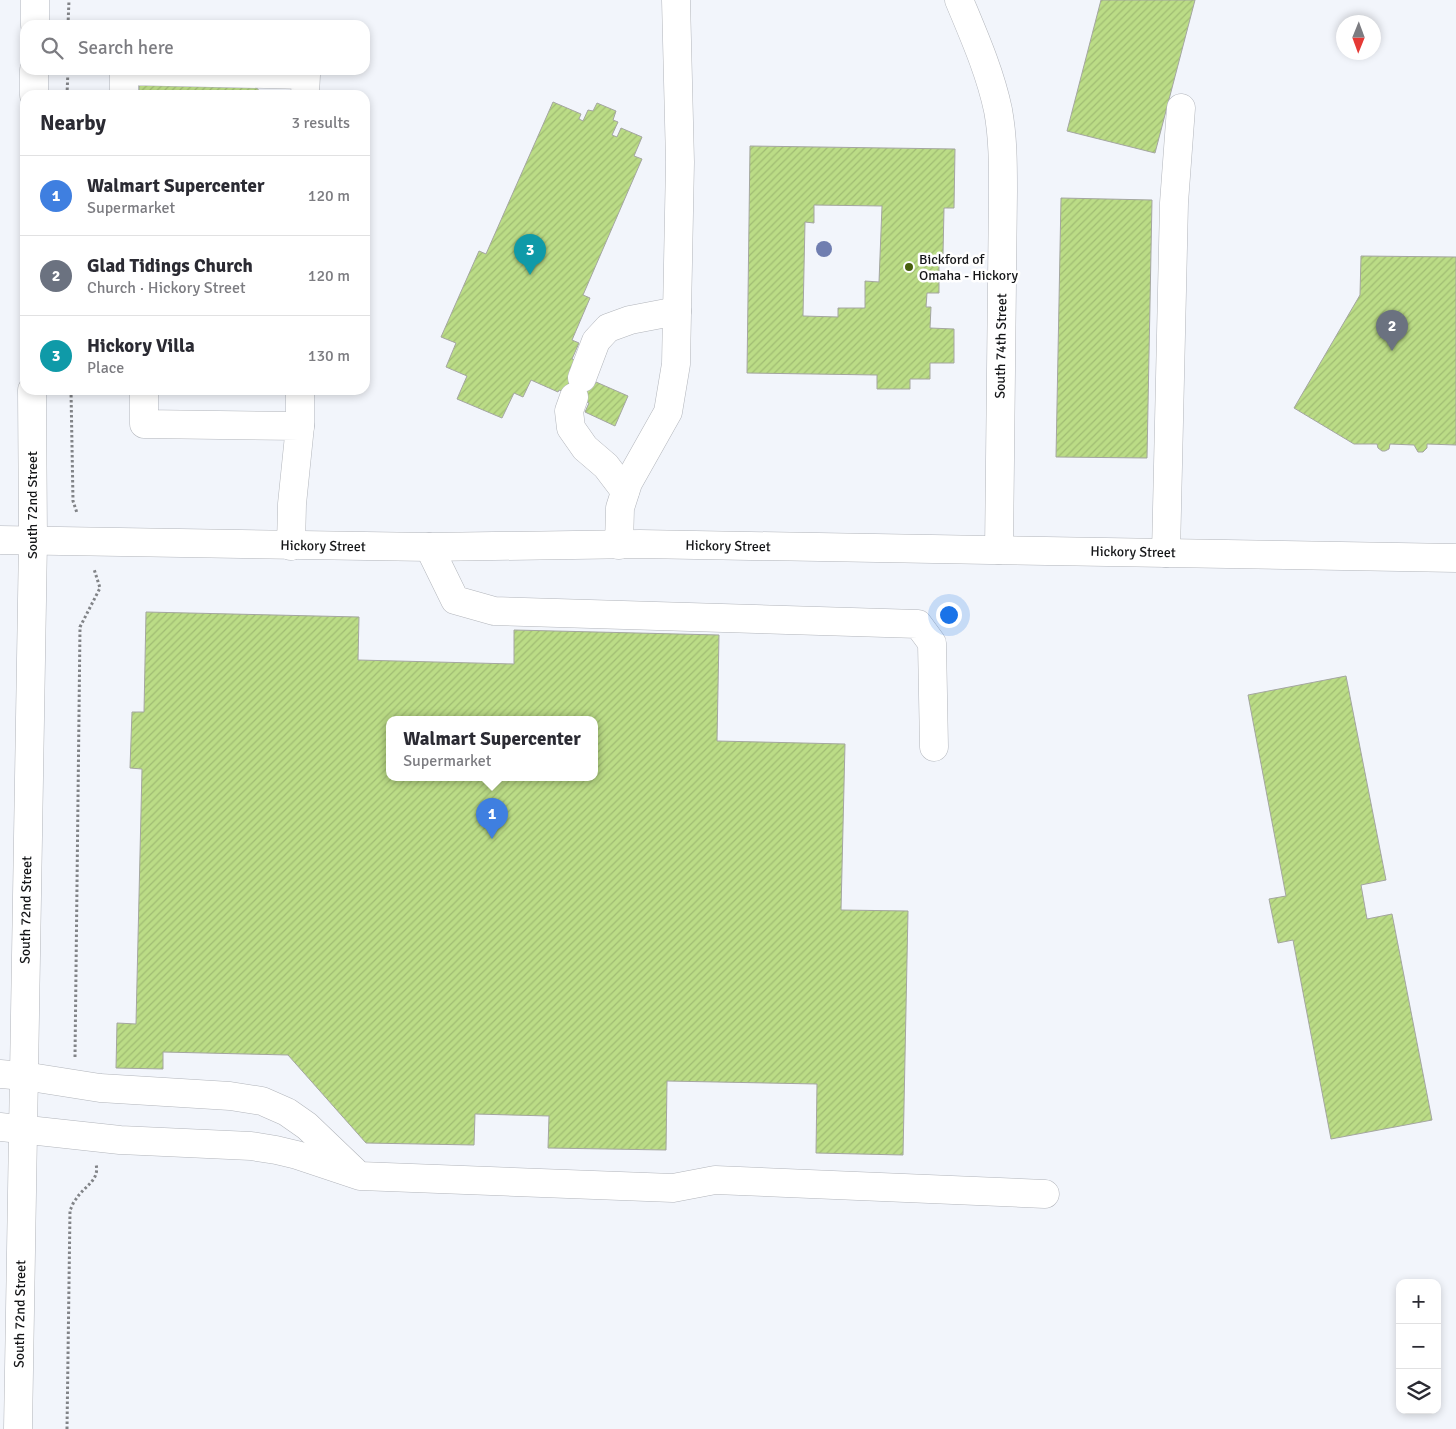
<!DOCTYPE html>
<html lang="en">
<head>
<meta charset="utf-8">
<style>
  body { margin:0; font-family:Signika,sans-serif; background:#f7f7f7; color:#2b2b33 }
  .controls { position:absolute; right:15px; bottom:15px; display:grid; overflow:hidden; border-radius:10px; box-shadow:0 2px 8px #0003 }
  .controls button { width:45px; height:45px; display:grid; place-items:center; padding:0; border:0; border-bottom:1px solid #e1e1e2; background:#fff; color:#2b2b33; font:25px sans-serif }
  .compass { position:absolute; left:1336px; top:15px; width:45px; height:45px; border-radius:50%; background:#fff; box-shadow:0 2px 8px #0003; rotate:181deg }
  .you { position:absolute; left:948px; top:614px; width:18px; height:18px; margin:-12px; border:4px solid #fff; border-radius:50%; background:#1a73e8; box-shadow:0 0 0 8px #1a73e833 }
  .badge { display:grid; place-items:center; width:32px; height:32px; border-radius:50%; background:#47600f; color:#fff; font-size:16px; font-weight:700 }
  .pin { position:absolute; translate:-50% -41px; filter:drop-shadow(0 1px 2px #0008) }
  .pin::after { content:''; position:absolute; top:26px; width:18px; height:15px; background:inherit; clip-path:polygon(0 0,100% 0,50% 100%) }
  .popup { position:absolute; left:386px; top:716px; width:212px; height:65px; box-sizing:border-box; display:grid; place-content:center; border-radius:10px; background:#fff; filter:drop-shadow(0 1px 4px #0005); font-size:16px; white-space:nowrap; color:#7c7c81 }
  .popup b { font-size:19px; color:#2b2b33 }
  .popup::after { content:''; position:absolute; left:50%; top:100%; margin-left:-10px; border:10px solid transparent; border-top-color:#fff }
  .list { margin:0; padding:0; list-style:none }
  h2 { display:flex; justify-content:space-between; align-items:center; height:65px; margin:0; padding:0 20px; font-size:21px }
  h2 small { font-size:16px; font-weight:400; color:#7c7c81 }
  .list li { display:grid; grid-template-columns:32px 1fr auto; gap:15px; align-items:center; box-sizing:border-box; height:80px; padding:0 20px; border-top:1px solid #e1e1e2 }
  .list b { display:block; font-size:19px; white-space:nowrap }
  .list p { margin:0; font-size:16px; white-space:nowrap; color:#7c7c81 }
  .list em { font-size:16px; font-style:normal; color:#7c7c81 }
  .icon { flex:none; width:28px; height:28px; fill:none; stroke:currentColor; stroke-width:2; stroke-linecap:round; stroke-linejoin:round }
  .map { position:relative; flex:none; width:1456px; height:1429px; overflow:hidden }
  .search { position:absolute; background:#fff; box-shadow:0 2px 8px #0003; left:20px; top:20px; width:350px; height:55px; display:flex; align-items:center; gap:12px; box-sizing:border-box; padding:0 18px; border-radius:15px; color:#7c7c81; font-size:19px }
  .panel { position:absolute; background:#fff; box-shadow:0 2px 8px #0003; left:20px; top:90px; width:350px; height:305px; border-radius:15px }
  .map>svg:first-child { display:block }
  .building { fill:url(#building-hatch); stroke:#a4a6a0; fill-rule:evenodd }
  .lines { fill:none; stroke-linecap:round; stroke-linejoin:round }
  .minor-casing { stroke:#b2b5bb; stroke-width:29 }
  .major-casing { stroke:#b2b5bb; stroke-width:29 }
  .path { stroke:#818387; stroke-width:3; stroke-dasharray:2.5 2.5; stroke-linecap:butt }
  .minor { stroke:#fff; stroke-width:28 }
  .major { stroke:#fff; stroke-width:28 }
  .tree { fill:#707eb0 }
  .poi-dot { fill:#47600f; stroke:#fff; stroke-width:2 }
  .labels { text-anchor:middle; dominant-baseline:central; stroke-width:5; stroke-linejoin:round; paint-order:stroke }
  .poi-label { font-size:14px; fill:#151618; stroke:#fff; text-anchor:start }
  .street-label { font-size:14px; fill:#151618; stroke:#fff }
</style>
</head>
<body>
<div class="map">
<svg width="1456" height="1429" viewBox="0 0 1456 1429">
  <defs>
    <pattern id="building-hatch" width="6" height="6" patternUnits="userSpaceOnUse" patternTransform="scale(1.25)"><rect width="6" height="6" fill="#bbdc86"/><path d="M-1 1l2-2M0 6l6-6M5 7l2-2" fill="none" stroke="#a0bc73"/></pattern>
  </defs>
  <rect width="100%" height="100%" fill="#f2f5fb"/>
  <g class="building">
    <path d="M 1101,0 L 1195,0 L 1155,153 L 1067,131 Z"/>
    <path d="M 139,84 L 254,85 L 263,95 L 139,95 Z"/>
    <path d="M 553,102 L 581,114 L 579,119 L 583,121 L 588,110 L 593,111 L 597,103 L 616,111 L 613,120 L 618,122 L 612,135 L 617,137 L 621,128 L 642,137 L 634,156 L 642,159 L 583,295 L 590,298 L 572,340 L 579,343 L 572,359 L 580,362 L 574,375 L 595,384 L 596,382 L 628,396 L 615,426 L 585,412 L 589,403 L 559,390 L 558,392 L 531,380 L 523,397 L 514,393 L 502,418 L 457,399 L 467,376 L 446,367 L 456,343 L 441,337 L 479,251 L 486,254 Z"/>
    <path d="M 750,146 L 955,149 L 954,208 L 944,208 L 943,254 L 939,253 L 939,293 L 927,293 L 926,307 L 931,307 L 930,328 L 954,329 L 954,363 L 930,363 L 930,379 L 910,379 L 910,389 L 877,389 L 877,375 L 747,373 ZM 814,205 L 882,206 L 879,282 L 865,281 L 865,308 L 838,308 L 838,317 L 803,316 L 805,222 L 814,223 Z"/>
    <path d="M 1061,198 L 1152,200 L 1147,458 L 1056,457 Z"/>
    <path d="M 1361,256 L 1456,257 L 1456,445 L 1427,444 L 1427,448 L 1423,452 L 1418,452 L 1414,445 L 1390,444 L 1389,449 L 1385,451 L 1382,451 L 1378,448 L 1377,444 L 1354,444 L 1294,408 L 1360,295 Z"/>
    <path d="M 146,612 L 359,617 L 358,660 L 514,664 L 514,630 L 719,635 L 717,741 L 845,744 L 841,910 L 908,911 L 903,1155 L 816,1153 L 817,1084 L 667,1081 L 666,1150 L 548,1148 L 549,1116 L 475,1114 L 474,1145 L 366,1143 L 288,1055 L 163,1052 L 163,1069 L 116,1068 L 117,1023 L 136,1024 L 142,769 L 130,768 L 132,712 L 144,712 ZM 390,720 L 594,720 L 594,778 L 390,778 Z"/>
    <path d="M 1346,676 L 1386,880 L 1361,885 L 1367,919 L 1392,914 L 1432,1120 L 1331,1139 L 1293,940 L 1278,943 L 1269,899 L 1286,896 L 1248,695 Z"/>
  </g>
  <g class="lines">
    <g class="minor-casing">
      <g id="minor">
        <path d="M 959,0 C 974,36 990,72 998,110 C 1003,137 1003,164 1003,191 L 999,550"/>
        <path d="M 124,95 L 124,71 L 306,75 L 305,95"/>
        <path d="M 582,378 L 596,341 L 608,328 L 630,320 L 677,311"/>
        <path d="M 144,390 L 144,424 L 300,426 L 292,504 L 291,546"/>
        <path d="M 574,397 L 569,411 L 571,428 L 585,448 L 606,466 L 625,491"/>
        <path d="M 300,426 L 300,390"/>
        <path d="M 0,540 L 429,547 L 640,544 L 1456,558"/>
        <path d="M 619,545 L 620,508 L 628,483 L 668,412 L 676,364 L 680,162 L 676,0"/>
        <path d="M 429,547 L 455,600 L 494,611 L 918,624 L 932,643 L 934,747"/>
        <path d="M 1166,553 L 1174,203 L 1181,108"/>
        <path d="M 0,1074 L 24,1076 L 100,1088 L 230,1096 L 262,1101 L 287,1112 L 307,1126 L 354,1171"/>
        <path d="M 0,1127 L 120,1140 L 251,1146 L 276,1150 L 297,1155 L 360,1176 L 673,1188 L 715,1180 L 1045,1194"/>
      </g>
    </g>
    <g class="major-casing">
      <g id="major">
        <path d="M 35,25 L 35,0"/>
        <path d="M 34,95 L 34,70"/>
        <path d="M 18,1429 L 33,541 L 32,390"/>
      </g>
    </g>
    <g class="path">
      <path d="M 68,25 L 69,0"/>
      <path d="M 67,95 L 68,70"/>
      <path d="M 71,390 L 73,501 L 77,513"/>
      <path d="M 75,1057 L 80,627 L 100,588 L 94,569"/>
      <path d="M 67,1429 L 70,1210 C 72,1207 73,1202 76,1199 C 84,1186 100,1181 96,1164"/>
    </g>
    <use href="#minor" class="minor"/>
    <use href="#major" class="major"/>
  </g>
  <circle class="tree" cx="824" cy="249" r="8"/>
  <circle class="poi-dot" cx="909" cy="267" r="5"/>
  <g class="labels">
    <g class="poi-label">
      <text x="919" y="259">Bickford of<tspan x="919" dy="16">Omaha - Hickory</tspan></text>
    </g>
    <g class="street-label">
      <text transform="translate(1001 346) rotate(-89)">South 74th Street</text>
      <text transform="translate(32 505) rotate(-90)">South 72nd Street</text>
      <text transform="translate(323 546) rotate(1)">Hickory Street</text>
      <text transform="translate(728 546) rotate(1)">Hickory Street</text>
      <text transform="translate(1133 552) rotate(1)">Hickory Street</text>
      <text transform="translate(26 910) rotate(-89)">South 72nd Street</text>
      <text transform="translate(20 1314) rotate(-89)">South 72nd Street</text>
    </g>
  </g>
</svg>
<div class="controls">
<button>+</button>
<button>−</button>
<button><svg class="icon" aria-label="layers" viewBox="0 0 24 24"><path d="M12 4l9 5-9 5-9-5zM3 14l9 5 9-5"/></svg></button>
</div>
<svg class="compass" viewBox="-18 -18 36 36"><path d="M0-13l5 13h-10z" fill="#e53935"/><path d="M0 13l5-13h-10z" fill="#7c7c81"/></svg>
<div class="you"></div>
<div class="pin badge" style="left:492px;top:839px;background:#3f7fe0">1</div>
<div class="popup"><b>Walmart Supercenter</b>Supermarket</div>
<div class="pin badge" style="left:1392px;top:351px;background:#6b7280">2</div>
<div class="pin badge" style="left:530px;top:275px;background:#0f9aa8">3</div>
<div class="search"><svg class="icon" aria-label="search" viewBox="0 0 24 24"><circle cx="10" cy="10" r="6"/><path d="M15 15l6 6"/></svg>Search here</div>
<section class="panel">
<h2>Nearby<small>3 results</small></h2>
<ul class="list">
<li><span class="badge" style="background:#3f7fe0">1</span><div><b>Walmart Supercenter</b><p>Supermarket</p></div><em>120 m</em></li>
<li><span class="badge" style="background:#6b7280">2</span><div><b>Glad Tidings Church</b><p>Church · Hickory Street</p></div><em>120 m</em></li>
<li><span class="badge" style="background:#0f9aa8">3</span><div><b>Hickory Villa</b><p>Place</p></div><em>130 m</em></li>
</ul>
</section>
</div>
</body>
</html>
